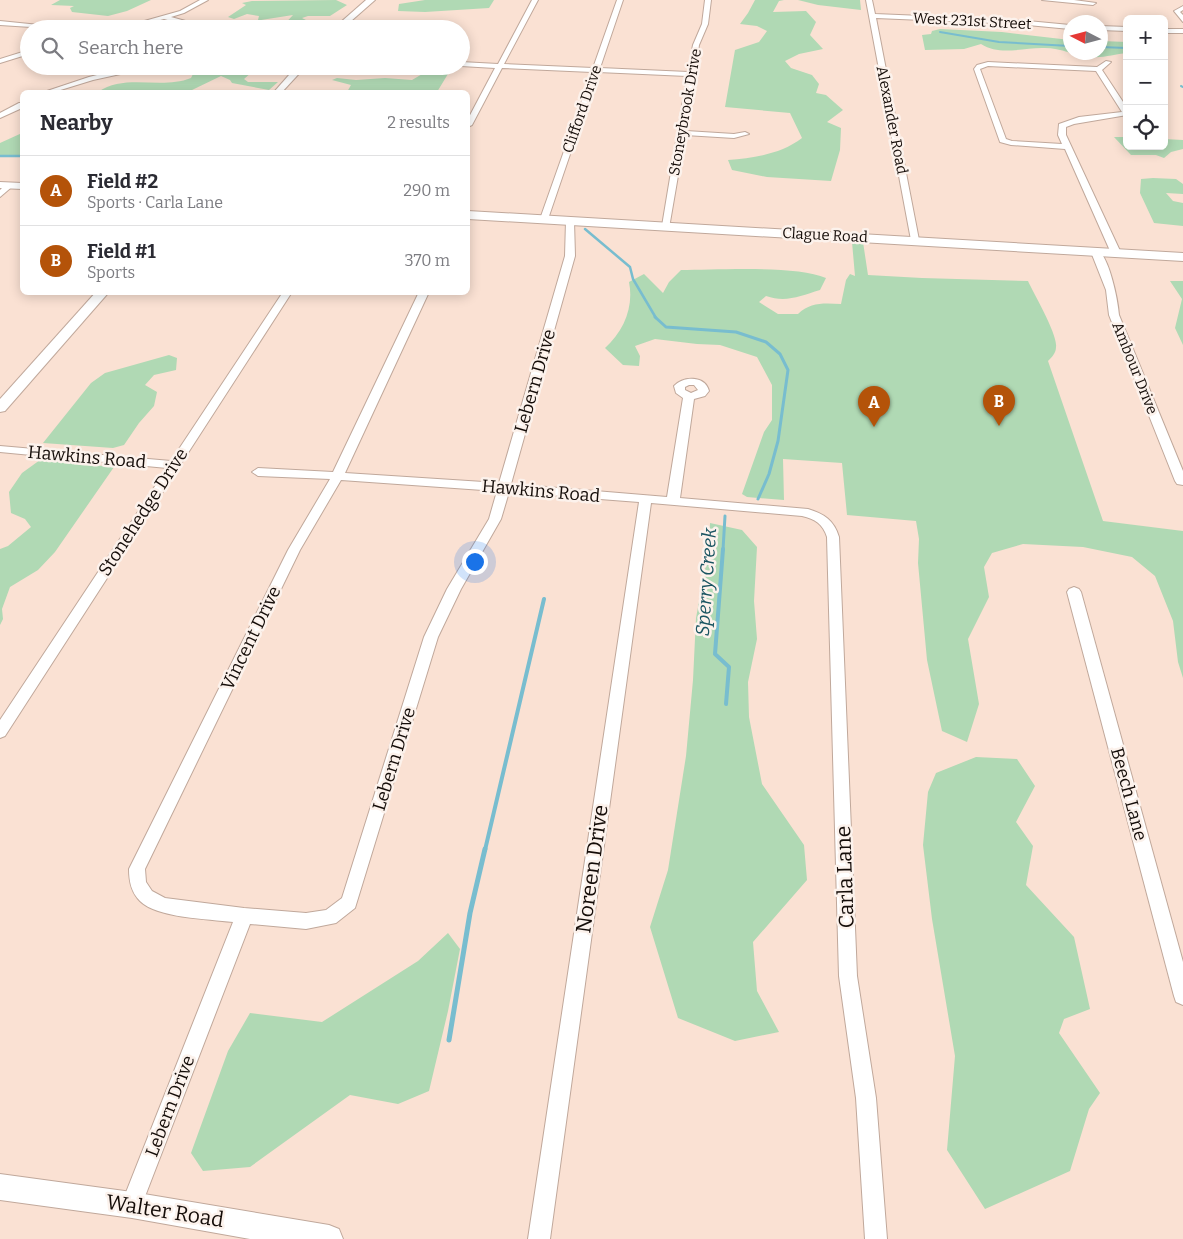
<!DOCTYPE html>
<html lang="en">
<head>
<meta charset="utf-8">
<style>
  body { margin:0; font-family:Bitter,serif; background:#f2f2f3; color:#2b2b33 }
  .controls { position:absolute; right:15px; top:15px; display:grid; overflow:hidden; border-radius:8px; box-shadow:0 2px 12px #0003 }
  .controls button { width:45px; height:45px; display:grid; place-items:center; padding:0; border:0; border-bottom:1px solid #e1e1e2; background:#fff; color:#2b2b33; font:25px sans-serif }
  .compass { position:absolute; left:1063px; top:15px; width:45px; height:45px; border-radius:50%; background:#fff; box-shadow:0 2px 12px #0003; rotate:276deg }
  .you { position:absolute; left:474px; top:561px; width:18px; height:18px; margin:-12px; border:4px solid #fff; border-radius:50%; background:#1a73e8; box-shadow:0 0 0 8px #1a73e833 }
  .badge { display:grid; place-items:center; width:32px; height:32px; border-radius:50%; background:#b45309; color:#fff; font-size:16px; font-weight:700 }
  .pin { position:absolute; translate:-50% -41px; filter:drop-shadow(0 1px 2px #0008) }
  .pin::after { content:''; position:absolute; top:26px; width:18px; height:15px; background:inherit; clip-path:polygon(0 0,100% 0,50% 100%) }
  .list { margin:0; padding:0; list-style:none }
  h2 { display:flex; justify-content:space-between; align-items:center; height:65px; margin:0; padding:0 20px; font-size:21px }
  h2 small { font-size:16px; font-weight:400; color:#7c7c81 }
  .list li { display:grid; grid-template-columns:32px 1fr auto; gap:15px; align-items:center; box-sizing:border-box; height:70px; padding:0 20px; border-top:1px solid #e1e1e2 }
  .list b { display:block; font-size:19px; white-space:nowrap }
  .list p { margin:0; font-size:16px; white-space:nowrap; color:#7c7c81 }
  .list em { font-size:16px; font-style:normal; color:#7c7c81 }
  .icon { flex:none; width:28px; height:28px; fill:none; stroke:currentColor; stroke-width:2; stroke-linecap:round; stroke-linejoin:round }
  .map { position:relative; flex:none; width:1183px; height:1239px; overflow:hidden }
  .search { position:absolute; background:#fff; box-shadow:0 2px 12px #0003; left:20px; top:20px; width:450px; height:55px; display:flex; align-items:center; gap:12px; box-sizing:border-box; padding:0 18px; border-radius:28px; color:#7c7c81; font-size:19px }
  .panel { position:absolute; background:#fff; box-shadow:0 2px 12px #0003; left:20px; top:90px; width:450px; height:205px; border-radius:8px }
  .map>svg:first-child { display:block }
  .green { fill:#b0d9b4 }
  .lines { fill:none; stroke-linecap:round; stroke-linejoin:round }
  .stream-far4 { stroke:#78bdcf; stroke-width:2 }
  .stream-far3 { stroke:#78bdcf; stroke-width:2.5 }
  .stream-far2 { stroke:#78bdcf; stroke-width:3 }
  .stream-far1 { stroke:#78bdcf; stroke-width:4 }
  .stream { stroke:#78bdcf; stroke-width:5 }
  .minor-casing { stroke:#c0a89b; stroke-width:2 }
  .tertiary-casing { stroke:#c0a89b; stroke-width:2 }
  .secondary-casing { stroke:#c0a89b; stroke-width:2 }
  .minor { fill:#fff; fill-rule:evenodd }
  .tertiary { fill:#fff; fill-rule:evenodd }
  .secondary { fill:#fff; fill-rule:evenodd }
  .labels { text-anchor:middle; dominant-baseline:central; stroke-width:5; stroke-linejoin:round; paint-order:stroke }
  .far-street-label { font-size:15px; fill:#140c08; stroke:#fcf2ec }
  .street-label { font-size:18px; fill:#140c08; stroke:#fcf2ec }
  .water-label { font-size:19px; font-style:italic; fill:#195461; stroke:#fcf2ec }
  .near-street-label { font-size:21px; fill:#140c08; stroke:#fcf2ec }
</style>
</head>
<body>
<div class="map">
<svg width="1183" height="1239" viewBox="0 0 1183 1239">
  <rect width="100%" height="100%" fill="#fae1d3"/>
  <g class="green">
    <path d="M 60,0 L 151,0 L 127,11 L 108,16 L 72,12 L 70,8 L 74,6 L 51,5 Z"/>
    <path d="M 336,0 L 347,5 L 330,16 L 308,16 L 302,18 L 312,23 L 298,26 L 295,29 L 280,29 L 293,15 L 261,20 L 258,20 L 259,16 L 247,14 L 234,19 L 228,17 L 246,5 L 242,3 L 252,1 Z"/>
    <path d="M 425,0 L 494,0 L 489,8 L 425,12 L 398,11 L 399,4 Z"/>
    <path d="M 755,0 L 784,0 L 779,1 L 773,12 L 806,11 L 816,22 L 810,35 L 823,49 L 799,54 L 785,61 L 791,68 L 812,75 L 819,84 L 816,93 L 826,95 L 843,110 L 827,122 L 841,128 L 840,150 L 831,181 L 767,177 L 732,170 L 728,160 C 754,158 781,154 802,138 L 790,113 L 725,107 L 735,50 L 759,42 L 767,31 L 757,26 L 740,24 L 748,13 Z"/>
    <path d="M 798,0 L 860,0 L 861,10 L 818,5 Z"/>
    <path d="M 940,29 L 1002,32 L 1070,40 L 1070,52 L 1100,52 L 1101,41 L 1127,42 L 1127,53 C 1115,54 1104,58 1092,57 C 1075,56 1059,47 1042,48 C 1020,48 1000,56 981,44 L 964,49 L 925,50 L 922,35 L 931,34 L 932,31 Z"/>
    <path d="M 205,66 L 259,66 L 244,79 L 248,82 L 278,82 L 269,90 L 232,83 L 230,80 L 221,76 L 192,90 L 215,92 L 98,92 C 125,73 161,90 191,78 L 193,74 L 187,70 Z"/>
    <path d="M 367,66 L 443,66 L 451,69 L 437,92 L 347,92 L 351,85 L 332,80 L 337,78 L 356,80 L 385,78 L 412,80 L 424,73 L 423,69 Z"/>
    <path d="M 22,133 L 22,156 L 0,156 L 0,143 Z"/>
    <path d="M 1114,137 L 1127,137 L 1127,146 L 1164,146 L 1164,139 L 1183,140 L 1183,149 L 1171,152 L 1164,158 L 1156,155 L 1131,155 Z"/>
    <path d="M 1153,178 L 1176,179 L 1183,184 L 1183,194 L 1166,193 L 1173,201 L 1183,203 L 1183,226 L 1154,223 L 1140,193 L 1141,179 Z"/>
    <path d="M 852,242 L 863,242 L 868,275 L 922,278 L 1028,281 C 1034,294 1058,335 1056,347 C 1056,353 1052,357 1048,361 L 1103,521 L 1183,531 L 1183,678 L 1178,662 L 1173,621 L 1155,576 L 1132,557 L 1083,547 L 1023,544 L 992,553 L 984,567 L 989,597 L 968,639 L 979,704 L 967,742 L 942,731 L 927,660 L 918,563 L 919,539 L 916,521 L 847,515 L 842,463 L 783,459 L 784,500 L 747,497 L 742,494 L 764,432 L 772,420 L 772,385 L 757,357 L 720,345 L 697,344 L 655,339 L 635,346 L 640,356 L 639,366 L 623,365 L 605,348 C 624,331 634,307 629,282 L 644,274 L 663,293 L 669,282 L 681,270 C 717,270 796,265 826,278 L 820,290 C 800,296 786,303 766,296 L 759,302 L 778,314 L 798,314 C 810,302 824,303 841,304 L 846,280 L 850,274 L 855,276 Z"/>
    <path d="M 1170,281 L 1183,281 L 1183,345 L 1175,328 L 1182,299 Z"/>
    <path d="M 169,355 L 177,358 L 176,370 L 154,375 L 145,385 L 157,392 L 154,406 L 139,423 L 124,445 L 113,448 L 43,443 L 91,383 L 105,373 Z"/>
    <path d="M 40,460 L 114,467 L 55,552 L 38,570 L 10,587 L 2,609 L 3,619 L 0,625 L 0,549 L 8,546 L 31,527 L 25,519 L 11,513 L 9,492 L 22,473 Z"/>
    <path d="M 710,523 L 742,530 L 757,547 L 754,601 L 757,639 L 748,682 L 749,717 L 762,784 L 804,845 L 807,880 L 753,942 L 757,991 L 779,1032 L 735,1041 L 678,1018 L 650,927 L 668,870 L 686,756 L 693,680 L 696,618 L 709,548 Z"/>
    <path d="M 976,757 L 1017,759 L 1035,786 L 1016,822 L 1033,846 L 1026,885 L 1074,937 L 1090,1009 L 1064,1019 L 1059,1033 L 1100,1093 L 1089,1109 L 1070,1171 L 985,1209 L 947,1150 L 955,1056 L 932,919 L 923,845 L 928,792 L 936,773 Z"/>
    <path d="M 448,933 L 460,949 L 448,1011 L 429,1091 L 398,1104 L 350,1095 L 250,1167 L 203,1171 L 191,1153 L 228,1051 L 250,1013 L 322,1022 L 418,961 Z"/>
  </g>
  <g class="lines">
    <g class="stream-far4">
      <path d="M 940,32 L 999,42 L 1070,46"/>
      <path d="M 1100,47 L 1127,48"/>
      <path d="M 1181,86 L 1183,87"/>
    </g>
    <g class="stream-far3">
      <path d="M 0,156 L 22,156"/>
      <path d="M 585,229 L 630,267 L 633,279 L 656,318"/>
    </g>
    <g class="stream-far2">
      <path d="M 655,317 L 666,327 L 736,332 L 766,342 L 780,354 L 788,370 L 778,441 L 769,474 L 758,499"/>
      <path d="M 723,550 L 725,516"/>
    </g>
    <g class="stream-far1">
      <path d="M 723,549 L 715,654 L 729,667 L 726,704"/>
      <path d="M 485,850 L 544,599"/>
    </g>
    <path class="stream" d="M 449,1040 L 470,913 L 485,849"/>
    <g class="minor-casing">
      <g id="minor">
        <path d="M 200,0 L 208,0 L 184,13 L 171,17 L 200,25 L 234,26 L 235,29 L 200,29 L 164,19 L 127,29 L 116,29 L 180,11 Z"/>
        <path d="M 532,0 L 538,0 L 504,64 L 593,68 L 617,0 L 623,0 L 600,68 L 688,72 L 693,45 L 702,24 L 705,0 L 711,0 L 708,24 L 699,45 L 686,131 L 734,134 L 745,132 L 749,134 L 734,138 L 685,135 L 669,228 L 662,226 L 687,76 L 598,72 L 548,219 L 544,222 L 540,219 L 592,72 L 502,68 L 472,125 L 468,127 L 468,119 L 495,68 L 461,66 L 461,62 L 498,64 Z"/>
        <path d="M 866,0 L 872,0 L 875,14 L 1017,20 L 1070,25 L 1070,29 L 1017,24 L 876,18 L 919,240 L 915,243 L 911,240 Z"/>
        <path d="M 1042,0 L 1074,0 L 1096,3 L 1093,5 Z"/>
        <path d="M 1183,6 L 1183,10 L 1180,12 L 1183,15 L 1183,22 L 1174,11 Z"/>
        <path d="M 0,21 L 59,27 L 62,29 L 0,25 Z"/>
        <path d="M 1100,26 L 1127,27 L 1127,31 L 1100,30 Z"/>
        <rect x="1164" y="29" width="19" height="4"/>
        <path d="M 29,50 L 29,54 L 0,63 L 0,59 Z"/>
        <path d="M 1106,61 L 1111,62 L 1102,70 L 1127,108 L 1127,115 L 1074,124 L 1066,127 L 1066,135 L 1121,253 L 1116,256 L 1111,253 L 1065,149 L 1011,145 L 1000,142 L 974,69 L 977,65 L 988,62 L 1097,67 ZM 988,66 L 1096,71 L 1122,112 L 1079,117 L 1059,124 L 1058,135 L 1062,144 L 1012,141 L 1006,139 L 980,69 Z"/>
        <path d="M 133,66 L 157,66 L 93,80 L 54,92 L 44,92 L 89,77 Z"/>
        <path d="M 19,103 L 22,103 L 22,108 L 0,118 L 0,113 Z"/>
        <path d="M 7,183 L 14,185 L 0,197 L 0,190 Z"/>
        <path d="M 570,218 L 574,221 L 575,256 L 511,484 L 667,497 L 683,398 L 676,393 L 674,386 C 683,376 705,375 709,391 L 705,396 L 694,399 L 680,498 L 808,509 C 824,514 834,520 839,537 L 857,976 L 876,1098 L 887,1239 L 865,1239 L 856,1098 L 839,976 L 827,537 C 823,524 815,519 802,516 L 651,503 L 550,1239 L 528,1239 L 639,502 L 509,492 L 501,519 L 461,589 L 438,637 L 355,908 L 336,923 L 306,929 L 250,924 L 139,1212 L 132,1216 L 125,1212 L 121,1205 L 233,922 C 208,919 157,918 140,901 C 131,892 129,881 129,869 L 288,550 L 330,479 L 258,476 L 252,472 L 258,468 L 333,472 L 419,292 L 429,292 L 345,473 L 499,483 L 565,256 L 566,221 ZM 689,385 L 694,385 L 698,390 L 691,393 L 685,390 L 685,387 ZM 341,480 L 497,491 L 489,519 L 447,589 L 424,637 L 342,898 L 326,910 L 306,913 L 244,908 L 165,898 L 152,891 L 146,882 L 145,869 L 300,550 Z"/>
        <path d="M 1096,249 C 1109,254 1118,301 1119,315 L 1183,471 L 1183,485 L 1177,484 L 1175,481 L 1109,315 L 1106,290 L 1091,252 Z"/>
        <path d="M 283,292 L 292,292 L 5,736 L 0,738 L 0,720 L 167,468 L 0,452 L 0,446 L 171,461 Z"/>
        <path d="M 1074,587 L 1079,589 L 1081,592 L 1183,962 L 1183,1005 L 1176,1002 L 1174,996 L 1067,592 L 1069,589 Z"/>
      </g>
    </g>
    <g class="tertiary-casing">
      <g id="tertiary">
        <path d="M 366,0 L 375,0 L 342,29 L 333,29 Z"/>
        <path d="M 297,66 L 306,66 L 282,92 L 274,92 Z"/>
        <path d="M 96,292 L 109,292 L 5,411 L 0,412 L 0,399 Z"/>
        <path d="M 0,1174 L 132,1192 L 329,1225 L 339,1229 L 343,1239 L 250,1239 L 132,1218 L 0,1200 Z"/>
      </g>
    </g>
    <g class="secondary-casing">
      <g id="secondary">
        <path d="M 0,182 L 22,183 L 22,189 L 0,188 Z"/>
        <path d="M 468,211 L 1183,253 L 1183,261 L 468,219 Z"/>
      </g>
    </g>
    <use href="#minor" class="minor"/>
    <use href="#tertiary" class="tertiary"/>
    <use href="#secondary" class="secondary"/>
  </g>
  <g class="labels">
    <g class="far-street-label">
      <text transform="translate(972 21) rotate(3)">West 231st Street</text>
      <text transform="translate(582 109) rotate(-71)">Clifford Drive</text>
      <text transform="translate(685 112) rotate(-80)">Stoneybrook Drive</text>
      <text transform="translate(892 120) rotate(79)">Alexander Road</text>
      <text transform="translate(825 235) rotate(3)">Clague Road</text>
      <text transform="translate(1135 368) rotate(68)">Ambour Drive</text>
    </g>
    <g class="street-label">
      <text transform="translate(535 381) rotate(-74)">Lebern Drive</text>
      <text transform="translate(87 457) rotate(5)">Hawkins Road</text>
      <text transform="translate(541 491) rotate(5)">Hawkins Road</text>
      <text transform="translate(143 512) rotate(-57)">Stonehedge Drive</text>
      <text transform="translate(251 638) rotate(-64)">Vincent Drive</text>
      <text transform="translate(394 759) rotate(-73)">Lebern Drive</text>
      <text transform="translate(1129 794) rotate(75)">Beech Lane</text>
      <text transform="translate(170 1106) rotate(-69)">Lebern Drive</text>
    </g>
    <g class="water-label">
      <text transform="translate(706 582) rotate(-86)">Sperry Creek</text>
    </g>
    <g class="near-street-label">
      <text transform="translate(592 869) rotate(-82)">Noreen Drive</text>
      <text transform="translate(845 877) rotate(-92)">Carla Lane</text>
      <text transform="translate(165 1211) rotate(9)">Walter Road</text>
    </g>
  </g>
</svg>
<div class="controls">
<button>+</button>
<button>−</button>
<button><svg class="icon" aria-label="locate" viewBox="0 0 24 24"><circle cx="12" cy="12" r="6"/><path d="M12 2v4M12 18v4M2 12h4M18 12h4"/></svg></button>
</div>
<svg class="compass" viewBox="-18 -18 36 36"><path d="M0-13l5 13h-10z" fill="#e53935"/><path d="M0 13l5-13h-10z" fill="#7c7c81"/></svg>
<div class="you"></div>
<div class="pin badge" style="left:874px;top:427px">A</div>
<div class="pin badge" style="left:999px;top:426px">B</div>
<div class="search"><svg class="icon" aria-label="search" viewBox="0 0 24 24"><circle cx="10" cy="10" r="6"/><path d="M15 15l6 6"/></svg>Search here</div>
<section class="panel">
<h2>Nearby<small>2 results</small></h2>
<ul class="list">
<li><span class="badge">A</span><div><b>Field #2</b><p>Sports · Carla Lane</p></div><em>290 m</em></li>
<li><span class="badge">B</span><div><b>Field #1</b><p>Sports</p></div><em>370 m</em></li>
</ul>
</section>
</div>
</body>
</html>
